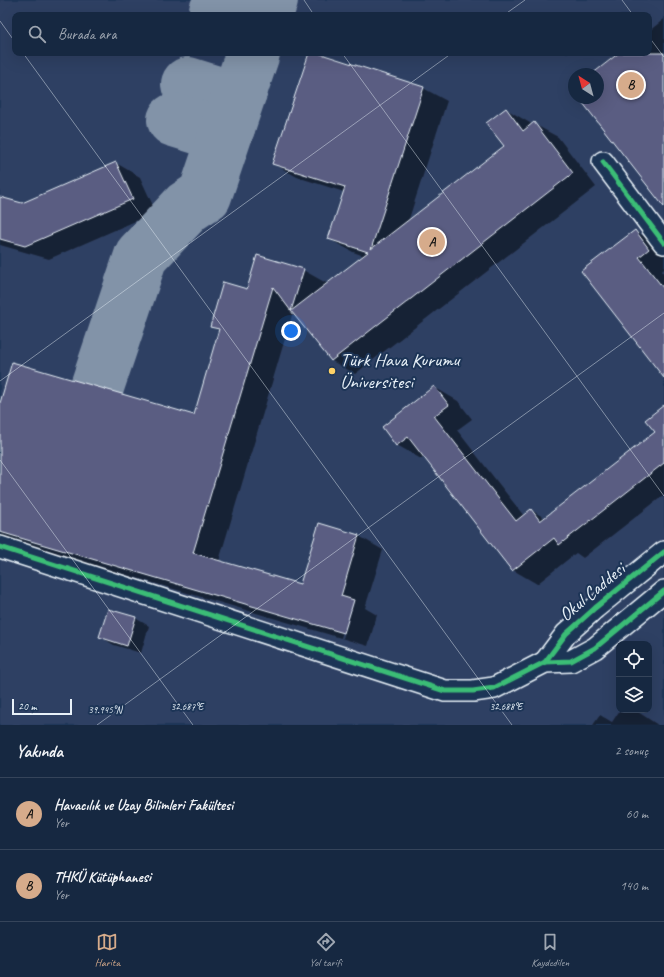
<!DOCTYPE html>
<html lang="tr">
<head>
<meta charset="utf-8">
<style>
  body { margin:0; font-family:Caveat,sans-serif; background:#23344c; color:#f1f3f6 }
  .controls { position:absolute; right:12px; bottom:12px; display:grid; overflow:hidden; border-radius:8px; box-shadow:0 4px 16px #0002 }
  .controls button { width:36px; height:36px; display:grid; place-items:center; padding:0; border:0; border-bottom:1px solid #35445a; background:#162841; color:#f1f3f6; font:20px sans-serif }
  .compass { position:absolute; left:568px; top:68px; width:36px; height:36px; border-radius:50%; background:#162841; box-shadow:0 4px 16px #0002; rotate:324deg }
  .scale { position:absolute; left:12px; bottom:10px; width:60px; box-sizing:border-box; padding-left:4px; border:2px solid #e8f1f8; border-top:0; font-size:11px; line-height:14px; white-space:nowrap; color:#e8f1f8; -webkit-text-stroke:3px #1d3557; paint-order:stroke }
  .you { position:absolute; left:291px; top:331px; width:14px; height:14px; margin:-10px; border:3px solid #fff; border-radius:50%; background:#1a73e8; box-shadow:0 0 0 6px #1a73e833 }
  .badge { display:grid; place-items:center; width:26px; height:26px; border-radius:50%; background:#d6ab8b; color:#111; font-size:13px; font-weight:700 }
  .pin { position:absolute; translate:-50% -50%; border:2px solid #fff; box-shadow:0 1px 4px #0006 }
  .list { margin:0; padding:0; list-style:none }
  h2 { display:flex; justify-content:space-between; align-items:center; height:52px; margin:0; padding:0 16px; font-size:17px }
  h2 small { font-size:13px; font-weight:400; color:#9ea6b1 }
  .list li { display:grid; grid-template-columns:26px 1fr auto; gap:12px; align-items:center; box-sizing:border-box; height:72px; padding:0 16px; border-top:1px solid #35445a }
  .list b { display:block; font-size:15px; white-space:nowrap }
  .list p { margin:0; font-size:13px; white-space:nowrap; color:#9ea6b1 }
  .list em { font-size:13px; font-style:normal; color:#9ea6b1 }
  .icon { flex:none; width:22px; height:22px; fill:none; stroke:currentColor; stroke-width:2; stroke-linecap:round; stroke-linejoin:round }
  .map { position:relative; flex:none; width:664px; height:725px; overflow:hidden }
  .search { position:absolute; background:#162841; box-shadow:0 4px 16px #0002; left:12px; right:12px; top:12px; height:44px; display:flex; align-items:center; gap:10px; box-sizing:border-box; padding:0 14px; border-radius:8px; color:#9ea6b1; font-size:15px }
  .sheet { height:196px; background:#162841 }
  nav { display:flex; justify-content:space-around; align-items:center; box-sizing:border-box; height:56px; border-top:1px solid #35445a; background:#162841; font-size:11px; color:#9ea6b1 }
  nav a { display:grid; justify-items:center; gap:2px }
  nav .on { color:#d6ab8b }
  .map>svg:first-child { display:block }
  .built { fill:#2f4164; fill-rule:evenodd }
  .shadow { fill:#0007; fill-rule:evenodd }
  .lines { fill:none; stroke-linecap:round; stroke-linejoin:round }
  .taxiway { stroke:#8293a8; stroke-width:54 }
  .building { fill:#5a5d82; stroke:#e8f1f8 }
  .minor-casing { stroke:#e8f1f8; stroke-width:24 }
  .minor { stroke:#1d3557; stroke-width:21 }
  .cycleway-casing { stroke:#1d3557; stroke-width:8 }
  .cycleway { stroke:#3abd76; stroke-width:5 }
  .ticks { fill:none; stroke:#e8f1f8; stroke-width:1; stroke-opacity:0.45 }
  .poi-dot { fill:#ffd166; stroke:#1d3557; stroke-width:1.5 }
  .labels { text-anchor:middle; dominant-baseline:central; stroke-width:4; stroke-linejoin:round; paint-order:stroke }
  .poi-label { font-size:19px; fill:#e8f1f8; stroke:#1d3557; text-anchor:start }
  .street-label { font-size:19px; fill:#e8f1f8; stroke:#1d3557 }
  .ticks-label { font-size:10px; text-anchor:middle; fill:#e8f1f8; stroke:#1d3557; stroke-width:4; stroke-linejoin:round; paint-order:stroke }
</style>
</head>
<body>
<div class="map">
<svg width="664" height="725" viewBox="0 0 664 725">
  <rect width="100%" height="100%" fill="#1d3557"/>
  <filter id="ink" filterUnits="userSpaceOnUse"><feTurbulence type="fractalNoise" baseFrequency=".025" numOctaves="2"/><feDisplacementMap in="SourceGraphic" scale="8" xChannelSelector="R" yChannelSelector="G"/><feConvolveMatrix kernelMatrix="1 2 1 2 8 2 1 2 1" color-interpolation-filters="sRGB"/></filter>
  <g filter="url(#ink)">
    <path class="built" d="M 0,0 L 664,0 L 664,725 L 0,725 ZM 15,15 L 649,15 L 649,53 L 15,53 ZM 574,74 L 598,74 L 598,98 L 574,98 ZM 619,644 L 649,644 L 649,710 L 619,710 Z"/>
    <g class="shadow">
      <path d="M 664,19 L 664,206 L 580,98 L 598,98 L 598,74 L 593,74 L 620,53 L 649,53 L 649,31 Z"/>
      <path d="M 310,53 L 315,53 L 423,88 L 447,101 L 408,222 L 505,146 L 506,109 L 530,123 L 532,125 L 534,124 L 558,137 L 596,187 L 355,374 L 332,361 L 293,312 L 219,561 L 301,586 L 319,524 L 359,536 L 383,550 L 365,608 L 377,615 L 368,646 L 0,538 L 0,407 L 194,417 L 220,331 L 211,326 L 248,290 L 303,270 L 328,284 L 364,256 L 353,252 L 329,239 L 344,192 L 297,177 L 274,164 ZM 352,602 L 354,602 L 343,638 L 341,638 Z"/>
      <path d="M 116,163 L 140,177 L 156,212 L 49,259 L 0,245 L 0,198 L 22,204 Z"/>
      <path d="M 635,231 L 659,245 L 664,252 L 664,269 L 662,271 L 664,274 L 664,376 L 583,272 Z"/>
      <path d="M 434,387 L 458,401 L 472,419 L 457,430 L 524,516 L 531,510 L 545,518 L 656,432 L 664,407 L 664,495 L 583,558 L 576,553 L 537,584 L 513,570 L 424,456 L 421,459 L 397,445 Z"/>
      <path d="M 135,618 L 149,626 L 141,653 L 114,645 L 101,637 Z"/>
      <path d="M 620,710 L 635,710 L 658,725 L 593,725 L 600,715 L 612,722 Z"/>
    </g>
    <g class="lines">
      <g class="taxiway">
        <path d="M 216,11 L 231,15"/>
        <path d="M 266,15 L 271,0"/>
        <path d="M 188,84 L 223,95 L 241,89"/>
        <path d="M 174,120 L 210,131 L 229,125"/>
        <path d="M 97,387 L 141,256 L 187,207 L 205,195 L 253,53"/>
      </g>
    </g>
    <g class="building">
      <path d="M 309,53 L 318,53 L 424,87 L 371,249 L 504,146 L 486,123 L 506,108 L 523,131 L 534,122 L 573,173 L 331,361 L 291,311 L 368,252 L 328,239 L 345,187 L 272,164 Z"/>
      <path d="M 619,53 L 664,53 L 664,207 L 579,98 L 598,98 L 598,74 L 592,74 Z"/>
      <path d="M 116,162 L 133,199 L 25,246 L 0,239 L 0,197 L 22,203 Z"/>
      <path d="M 635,230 L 649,249 L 639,257 L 664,289 L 664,378 L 581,271 Z"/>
      <path d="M 257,255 L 304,269 L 291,311 L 273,287 L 193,553 L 300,584 L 319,523 L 359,535 L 341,596 L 354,600 L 344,633 L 0,532 L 0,403 L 12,362 L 194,415 L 219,329 L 210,327 L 223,282 L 247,289 Z"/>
      <path d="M 434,386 L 449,405 L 434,416 L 516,521 L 531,509 L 540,521 L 655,432 L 645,420 L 664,405 L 664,463 L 559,545 L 554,538 L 512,571 L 408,437 L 396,446 L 382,427 Z"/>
      <path d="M 108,609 L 136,617 L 127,646 L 99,637 Z"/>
    </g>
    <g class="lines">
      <g class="minor-casing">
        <g id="minor">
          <path d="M 603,162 L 664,243"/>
          <path d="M 0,547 L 445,691 L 473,691 L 494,688 L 545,662 L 571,661 L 595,648 L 664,591"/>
          <path d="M 545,662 L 566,634 L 595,608 L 664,552"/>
        </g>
      </g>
      <use href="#minor" class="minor"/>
      <g class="cycleway-casing">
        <g id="cycleway">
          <path d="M 603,162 L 664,243"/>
          <path d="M 0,547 L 445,691 L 473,691 L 494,688 L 545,662 L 571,661 L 595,648 L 664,591"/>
          <path d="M 545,662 L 566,634 L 595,608 L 664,552"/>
        </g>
      </g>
      <use href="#cycleway" class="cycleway"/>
    </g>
  </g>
  <path class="ticks" d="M 304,0 L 314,15M 622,0 L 633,15M 504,15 L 525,0M 0,21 L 15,42M 649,37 L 664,57M 23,53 L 512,725M 342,53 L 664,496M 0,381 L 452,53M 0,460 L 193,725M 97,725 L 664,313"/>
  <circle class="poi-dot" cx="332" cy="371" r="4"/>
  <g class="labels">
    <g class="poi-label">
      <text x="340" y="360">Türk Hava Kurumu<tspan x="340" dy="22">Üniversitesi</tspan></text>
    </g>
    <g class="street-label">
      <text transform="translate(592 592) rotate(-40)">Okul Caddesi</text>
    </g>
  </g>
  <g class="ticks-label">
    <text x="187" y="710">32.687°E</text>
    <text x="506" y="710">32.688°E</text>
    <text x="105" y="713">39.945°N</text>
  </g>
</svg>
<div class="controls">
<button><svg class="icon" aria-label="locate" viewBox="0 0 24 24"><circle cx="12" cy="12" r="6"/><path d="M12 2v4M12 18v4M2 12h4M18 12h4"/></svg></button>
<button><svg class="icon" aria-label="layers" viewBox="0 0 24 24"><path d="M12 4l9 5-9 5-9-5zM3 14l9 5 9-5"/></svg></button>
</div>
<svg class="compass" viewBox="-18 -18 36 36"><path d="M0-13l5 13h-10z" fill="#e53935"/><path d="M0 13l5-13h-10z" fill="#9ea6b1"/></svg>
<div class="scale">20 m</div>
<div class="you"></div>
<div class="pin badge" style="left:432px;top:242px">A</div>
<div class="pin badge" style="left:631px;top:85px">B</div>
<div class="search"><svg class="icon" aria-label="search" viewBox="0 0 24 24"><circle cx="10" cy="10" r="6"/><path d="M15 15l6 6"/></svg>Burada ara</div>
</div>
<section class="sheet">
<h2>Yakında<small>2 sonuç</small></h2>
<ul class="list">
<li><span class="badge">A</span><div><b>Havacılık ve Uzay Bilimleri Fakültesi</b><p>Yer</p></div><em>60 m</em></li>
<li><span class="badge">B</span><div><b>THKÜ Kütüphanesi</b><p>Yer</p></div><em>140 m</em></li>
</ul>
</section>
<nav>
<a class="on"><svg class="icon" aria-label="map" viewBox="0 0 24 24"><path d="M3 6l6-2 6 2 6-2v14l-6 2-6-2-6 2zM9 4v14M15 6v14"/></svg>Harita</a>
<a><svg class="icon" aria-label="directions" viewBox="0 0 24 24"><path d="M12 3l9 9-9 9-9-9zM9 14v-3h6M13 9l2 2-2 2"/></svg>Yol tarifi</a>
<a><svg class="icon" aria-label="saved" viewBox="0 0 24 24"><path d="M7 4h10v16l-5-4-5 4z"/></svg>Kaydedilen</a>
</nav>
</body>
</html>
